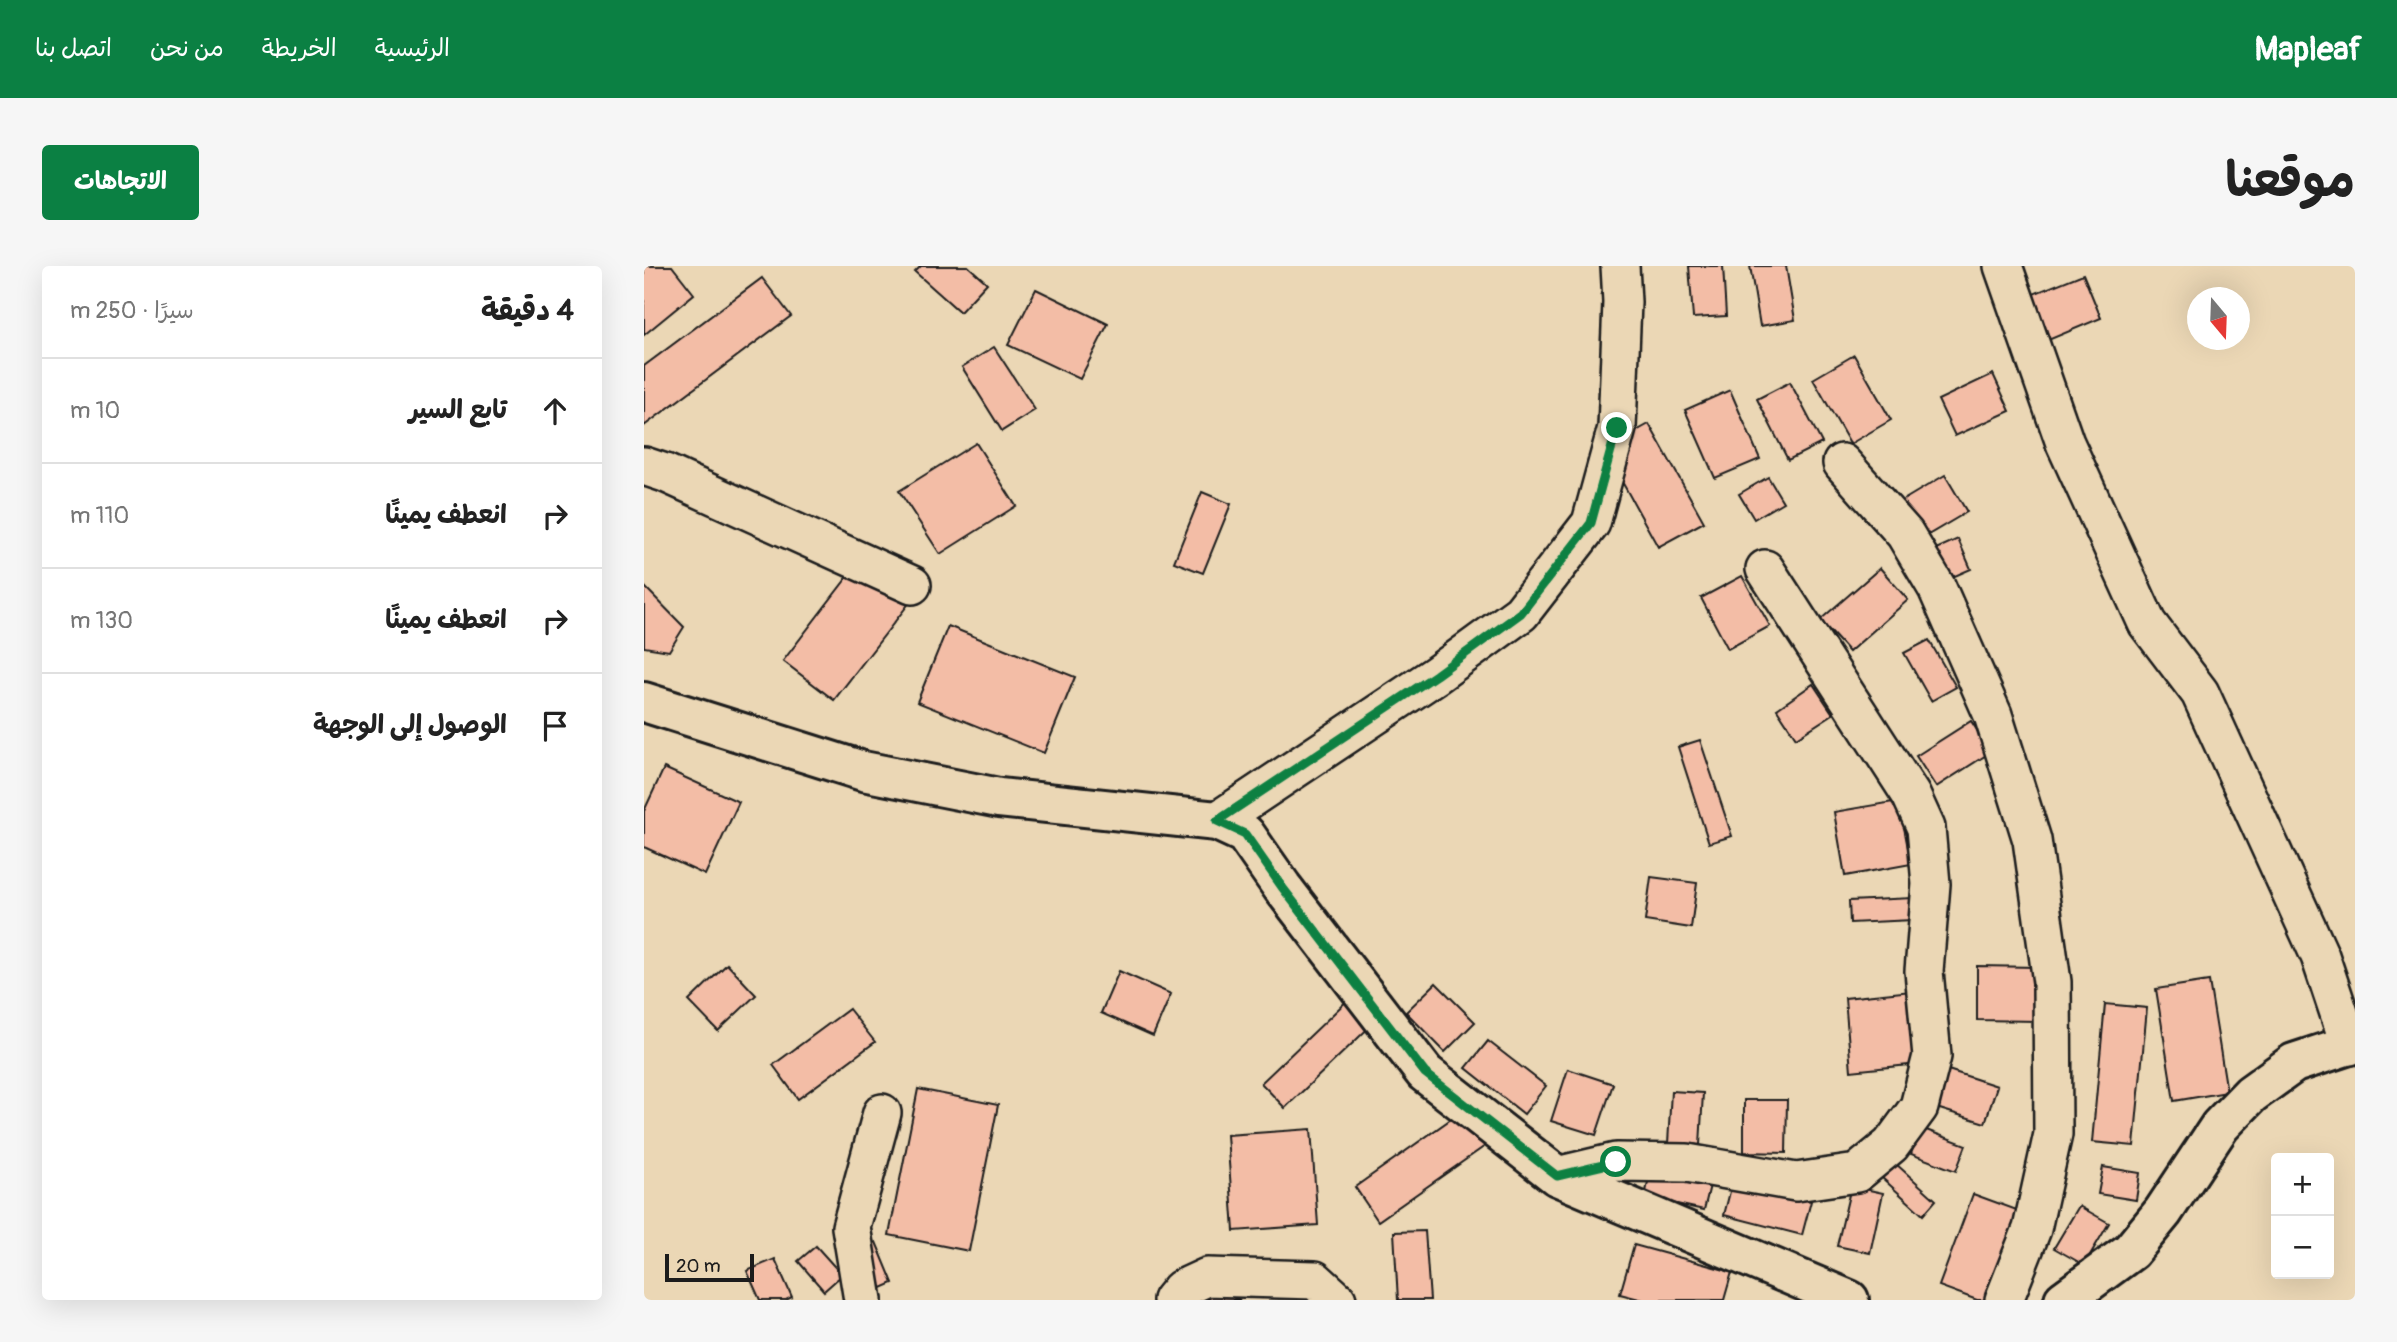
<!DOCTYPE html>
<html lang="ar">
<head>
<meta charset="utf-8">
<style>
  body { margin:0; font-family:Pangolin,"Playpen Sans Arabic",sans-serif; background:#f6f6f6; color:#222; direction:rtl }
  .controls { position:absolute; right:21px; bottom:21px; display:grid; overflow:hidden; border-radius:7px; box-shadow:0 7px 28px #0002 }
  .controls button { width:63px; height:63px; display:grid; place-items:center; padding:0; border:0; border-bottom:2px solid #e0e0e0; background:#fff; color:#222; font:35px sans-serif }
  .compass { position:absolute; left:1543px; top:21px; width:63px; height:63px; border-radius:50%; background:#fff; box-shadow:0 7px 28px #0002; rotate:161deg }
  .scale { position:absolute; left:21px; bottom:18px; width:89px; box-sizing:border-box; padding-left:7px; border:4px solid #1c1c1c; border-top:0; font-size:19px; line-height:24px; white-space:nowrap; color:#1c1c1c; -webkit-text-stroke:5px #ebd7b5; paint-order:stroke }
  .stop { position:absolute; width:21px; height:21px; margin:-16px; border:5px solid #0b8043; border-radius:50%; background:#fff }
  .stop.end { background:#0b8043; border-color:#fff; box-shadow:0 2px 7px #0008 }
  .list { margin:0; padding:0; list-style:none }
  h2 { display:flex; justify-content:space-between; align-items:center; height:91px; margin:0; padding:0 28px; font-size:30px }
  h2 small { font-size:23px; font-weight:400; color:#767676 }
  .list li { display:grid; grid-template-columns:46px 1fr auto; gap:21px; align-items:center; box-sizing:border-box; height:105px; padding:0 28px; border-top:2px solid #e0e0e0 }
  .list b { display:block; font-size:26px; white-space:nowrap }
  .list em { font-size:23px; font-style:normal; color:#767676 }
  .icon { flex:none; width:38px; height:38px; fill:none; stroke:currentColor; stroke-width:2; stroke-linecap:round; stroke-linejoin:round }
  .map { position:relative; flex:none; width:1711px; height:1034px; overflow:hidden; direction:ltr; border-radius:7px }
  header { display:flex; align-items:center; gap:42px; box-sizing:border-box; height:98px; padding:0 35px; background:#0b8043; color:#fff }
  header strong { font-size:33px }
  nav { display:flex; gap:38px; margin-inline-start:auto; font-size:24px }
  .intro { display:flex; align-items:center; justify-content:space-between; box-sizing:border-box; height:168px; padding:0 42px }
  h1 { margin:0; font-size:49px }
  .button { padding:18px 32px; border-radius:7px; background:#0b8043; color:#fff; font-size:24px; font-weight:700 }
  main { display:flex; gap:42px; padding:0 42px }
  aside { flex:1; background:#fff; border-radius:7px; box-shadow:0 7px 28px #0002 }
  .map>svg:first-child { display:block }
  .building { fill:#f3bda6; stroke:#1c1c1c; stroke-width:2 }
  .lines { fill:none; stroke-linecap:round; stroke-linejoin:round }
  .minor-casing { stroke:#1c1c1c; stroke-width:42 }
  .major-casing { stroke:#1c1c1c; stroke-width:44 }
  .minor { stroke:#ebd7b5; stroke-width:37 }
  .major { stroke:#ebd7b5; stroke-width:38 }
  .route { stroke:#0b8043; stroke-width:9 }
</style>
</head>
<body>
<header>
<strong>Mapleaf</strong>
<nav><a>الرئيسية</a><a>الخريطة</a><a>من نحن</a><a>اتصل بنا</a></nav>
</header>
<div class="intro"><h1>موقعنا</h1><a class="button">الاتجاهات</a></div>
<main>
<div class="map">
<svg width="1711" height="1034" viewBox="0 0 1711 1034">
  <rect width="100%" height="100%" fill="#ebd7b5"/>
  <filter id="ink" filterUnits="userSpaceOnUse"><feTurbulence type="fractalNoise" baseFrequency=".0143" numOctaves="2"/><feDisplacementMap in="SourceGraphic" scale="14" xChannelSelector="R" yChannelSelector="G"/><feConvolveMatrix kernelMatrix="1 2 1 2 8 2 1 2 1" color-interpolation-filters="sRGB"/></filter>
  <g filter="url(#ink)">
    <g class="building">
      <path d="M 0,0 L 28,0 L 50,28 L 0,69 Z"/>
      <path d="M 277,0 L 324,0 L 343,17 L 316,46 L 271,6 Z"/>
      <path d="M 1045,0 L 1079,0 L 1082,50 L 1049,52 Z"/>
      <path d="M 1106,0 L 1142,0 L 1151,54 L 1116,60 Z"/>
      <path d="M 1439,8 L 1457,52 L 1390,80 L 1372,35 Z"/>
      <path d="M 118,12 L 147,50 L 0,160 L 0,100 Z"/>
      <path d="M 392,23 L 464,58 L 436,113 L 364,79 Z"/>
      <path d="M 350,81 L 391,144 L 358,165 L 318,101 Z"/>
      <path d="M 1210,89 L 1247,154 L 1206,178 L 1169,113 Z"/>
      <path d="M 1349,108 L 1366,145 L 1311,170 L 1294,134 Z"/>
      <path d="M 1146,116 L 1178,177 L 1144,194 L 1113,133 Z"/>
      <path d="M 1086,124 L 1116,193 L 1071,212 L 1041,144 Z"/>
      <path d="M 1005,158 L 1060,256 L 1014,281 L 960,183 Z"/>
      <path d="M 332,177 L 372,240 L 296,288 L 255,225 Z"/>
      <path d="M 1301,209 L 1323,246 L 1272,276 L 1251,239 Z"/>
      <path d="M 1124,211 L 1139,236 L 1110,253 L 1095,228 Z"/>
      <path d="M 558,226 L 587,238 L 559,307 L 530,296 Z"/>
      <path d="M 1314,273 L 1327,303 L 1297,316 L 1283,287 Z"/>
      <path d="M 222,287 L 273,327 L 190,434 L 139,395 Z"/>
      <path d="M 1236,302 L 1264,334 L 1205,386 L 1176,354 Z"/>
      <path d="M 1098,310 L 1126,360 L 1084,383 L 1057,332 Z"/>
      <path d="M 0,320 L 40,361 L 25,385 L 0,381 Z"/>
      <path d="M 304,360 L 431,411 L 400,487 L 273,436 Z"/>
      <path d="M 1285,374 L 1312,421 L 1287,435 L 1260,387 Z"/>
      <path d="M 1169,418 L 1189,448 L 1152,472 L 1133,443 Z"/>
      <path d="M 1327,455 L 1347,486 L 1292,521 L 1272,490 Z"/>
      <path d="M 1056,474 L 1088,570 L 1065,577 L 1034,481 Z"/>
      <path d="M 20,502 L 95,536 L 61,609 L 0,581 L 0,545 Z"/>
      <path d="M 1255,535 L 1267,598 L 1201,610 L 1190,546 Z"/>
      <path d="M 1007,611 L 1053,617 L 1047,662 L 1001,655 Z"/>
      <path d="M 1269,632 L 1269,654 L 1206,657 L 1205,635 Z"/>
      <path d="M 83,698 L 112,729 L 74,765 L 45,735 Z"/>
      <path d="M 1333,700 L 1395,701 L 1394,755 L 1333,754 Z"/>
      <path d="M 475,705 L 527,728 L 509,770 L 457,747 Z"/>
      <path d="M 1565,715 L 1583,826 L 1530,835 L 1512,723 Z"/>
      <path d="M 792,717 L 831,756 L 801,786 L 762,746 Z"/>
      <path d="M 1277,724 L 1284,797 L 1207,805 L 1201,732 Z"/>
      <path d="M 712,726 L 736,751 L 641,842 L 617,817 Z"/>
      <path d="M 1461,738 L 1503,742 L 1490,880 L 1448,876 Z"/>
      <path d="M 205,743 L 231,776 L 154,833 L 129,799 Z"/>
      <path d="M 844,775 L 902,820 L 880,848 L 822,802 Z"/>
      <path d="M 1298,802 L 1353,820 L 1341,857 L 1286,840 Z"/>
      <path d="M 924,803 L 969,818 L 952,869 L 907,855 Z"/>
      <path d="M 274,823 L 354,839 L 325,985 L 245,969 Z"/>
      <path d="M 1027,825 L 1059,827 L 1056,879 L 1024,878 Z"/>
      <path d="M 1100,834 L 1143,834 L 1142,887 L 1100,886 Z"/>
      <path d="M 817,846 L 841,880 L 734,955 L 711,921 Z"/>
      <path d="M 1277,862 L 1322,879 L 1312,905 L 1267,888 Z"/>
      <path d="M 667,863 L 674,959 L 590,965 L 583,869 Z"/>
      <path d="M 1251,897 L 1292,934 L 1279,949 L 1237,911 Z"/>
      <path d="M 1007,901 L 1067,915 L 1060,944 L 1001,931 Z"/>
      <path d="M 1459,901 L 1496,907 L 1492,934 L 1454,928 Z"/>
      <path d="M 1089,914 L 1167,935 L 1158,969 L 1080,949 Z"/>
      <path d="M 1207,920 L 1239,927 L 1226,987 L 1193,980 Z"/>
      <path d="M 1329,928 L 1381,947 L 1348,1034 L 1333,1034 L 1295,1020 Z"/>
      <path d="M 1435,940 L 1465,957 L 1440,999 L 1410,982 Z"/>
      <path d="M 781,965 L 786,1034 L 754,1034 L 750,966 Z"/>
      <path d="M 232,976 L 249,1017 L 224,1028 L 206,986 Z"/>
      <path d="M 990,979 L 1088,1006 L 1080,1034 L 999,1034 L 976,1028 Z"/>
      <path d="M 172,980 L 198,1009 L 180,1025 L 154,995 Z"/>
      <path d="M 131,993 L 148,1031 L 142,1034 L 116,1034 L 103,1005 Z"/>
      <path d="M 553,1018 L 596,1034 L 547,1034 Z"/>
    </g>
    <g class="lines">
      <g class="minor-casing">
        <g id="minor">
          <path d="M 1359,0 L 1421,177 L 1503,357 L 1556,427 L 1676,690 L 1706,780"/>
          <path d="M 1198,197 L 1261,268 L 1293,322 L 1349,449 L 1388,574 L 1408,716 L 1409,868 L 1388,963 L 1360,1034"/>
          <path d="M 0,200 L 21,207 L 268,319"/>
          <path d="M 573,555 L 792,409 L 877,347 L 947,257 L 973,162 L 978,36 L 976,0"/>
          <path d="M 913,910 L 972,896 L 1043,897 L 1152,916 L 1213,907 L 1247,879 L 1275,841 L 1288,790 L 1280,705 L 1287,618 L 1282,562 L 1267,529 L 1121,303"/>
          <path d="M 219,1034 L 207,961 L 238,847"/>
          <path d="M 528,1034 L 537,1023 L 563,1011 L 671,1014 L 693,1034"/>
        </g>
      </g>
      <g class="major-casing">
        <g id="major">
          <path d="M 0,436 L 219,505 L 355,532 L 573,555 L 601,568 L 638,621 L 781,807 L 913,910 L 1205,1034"/>
          <path d="M 1420,1034 L 1487,985 L 1519,946 L 1576,860 L 1607,828 L 1650,797 L 1711,777"/>
        </g>
      </g>
      <use href="#minor" class="minor"/>
      <use href="#major" class="major"/>
    </g>
  </g>
  <g class="lines" filter="url(#ink)">
    <path class="route" d="M 972,896 L 913,910 L 781,807 L 638,621 L 601,568 L 573,555 L 792,409 L 877,347 L 947,257 L 973,162"/>
  </g>
</svg>
<div class="controls">
<button>+</button>
<button>−</button>
</div>
<svg class="compass" viewBox="-18 -18 36 36"><path d="M0-13l5 13h-10z" fill="#e53935"/><path d="M0 13l5-13h-10z" fill="#767676"/></svg>
<div class="scale">20 m</div>
<div class="stop" style="left:972px;top:896px"></div>
<div class="stop end" style="left:973px;top:162px"></div>
</div>
<aside>
<h2>4 دقيقة<small>سيرًا · 250 m</small></h2>
<ul class="list">
<li><svg class="icon" aria-label="ahead" viewBox="0 0 24 24"><path d="M12 20V5M6 11l6-6 6 6"/></svg><div><b>تابع السير</b></div><em>10 m</em></li>
<li><svg class="icon" aria-label="right" viewBox="0 0 24 24"><path d="M7 20v-9h11M14 6l5 5-5 5"/></svg><div><b>انعطف يمينًا</b></div><em>110 m</em></li>
<li><svg class="icon" aria-label="right" viewBox="0 0 24 24"><path d="M7 20v-9h11M14 6l5 5-5 5"/></svg><div><b>انعطف يمينًا</b></div><em>130 m</em></li>
<li><svg class="icon" aria-label="arrive" viewBox="0 0 24 24"><path d="M6 21V4h12l-3 4 3 4H6"/></svg><div><b>الوصول إلى الوجهة</b></div></li>
</ul>
</aside>
</main>
</body>
</html>
